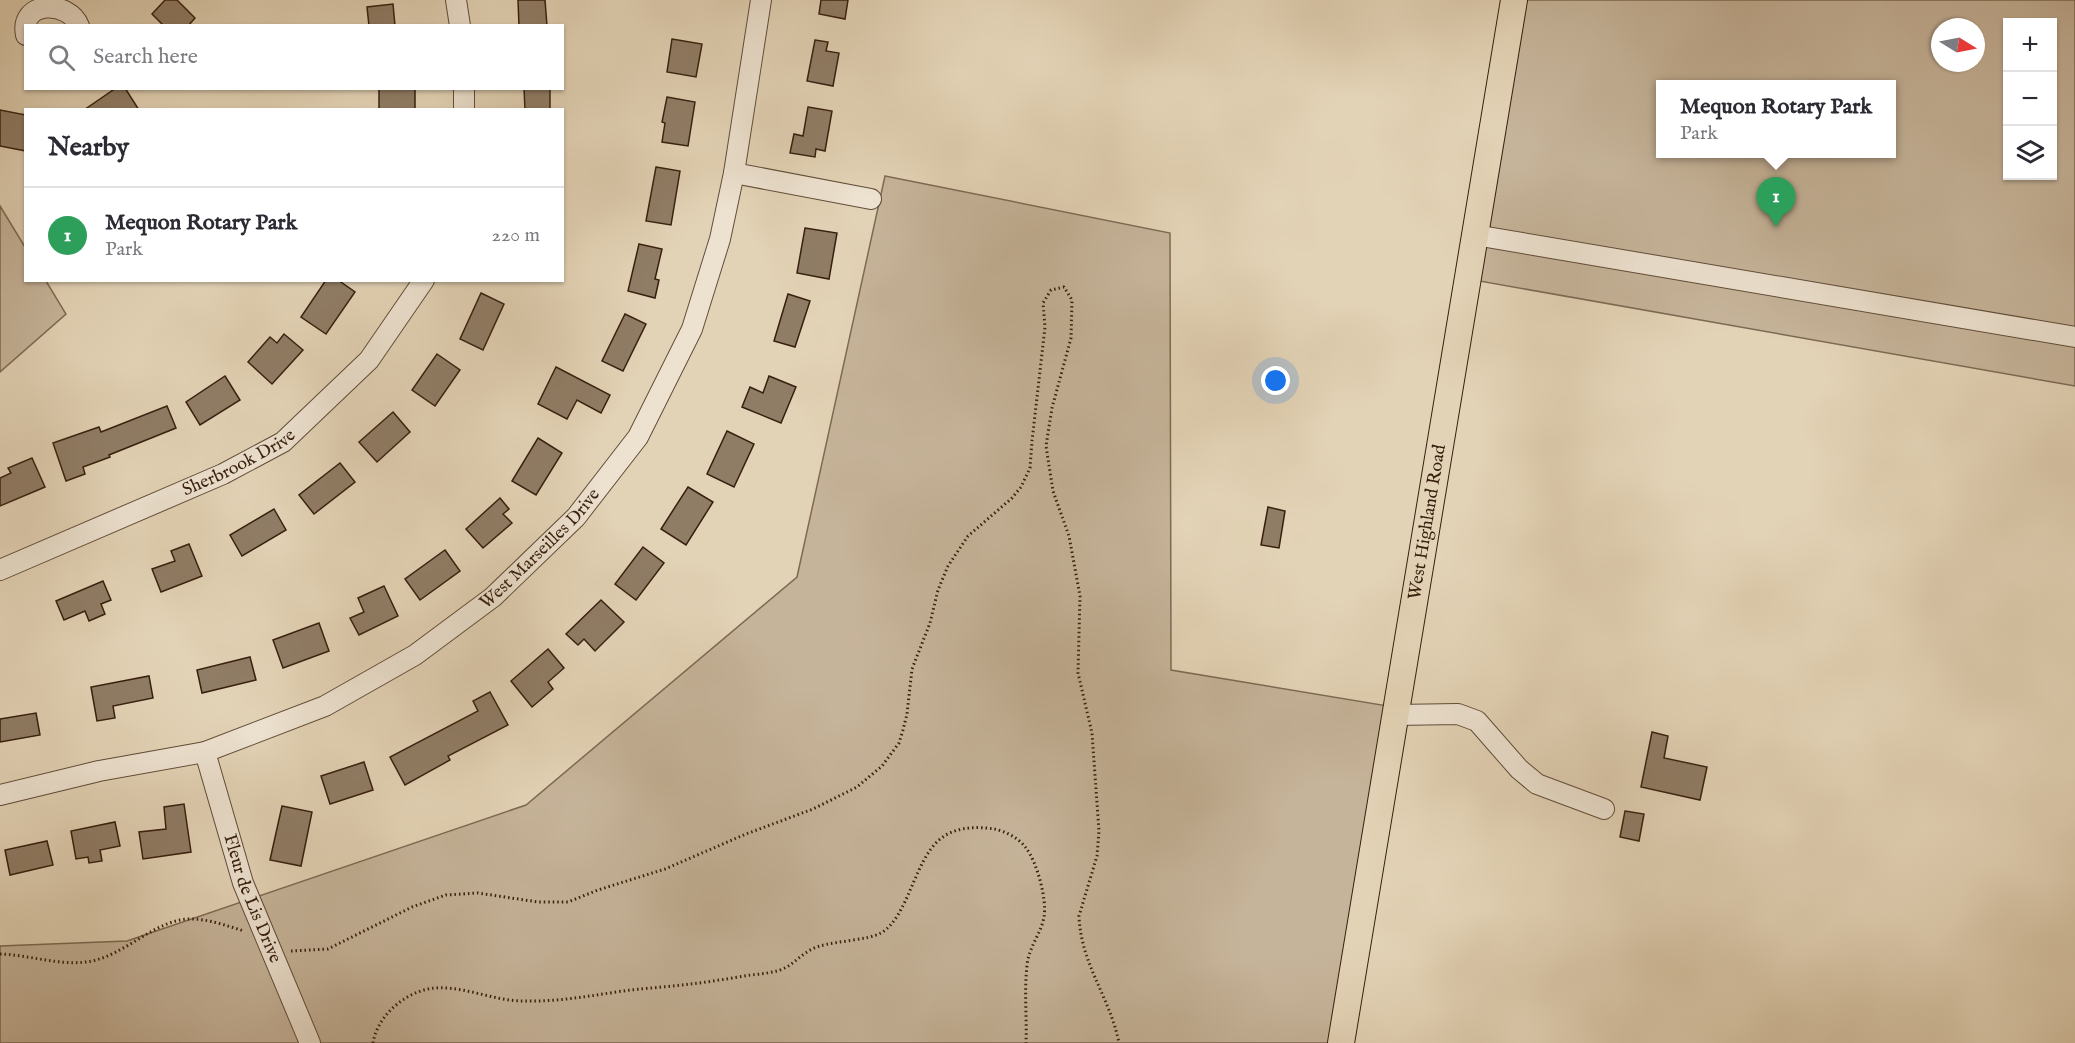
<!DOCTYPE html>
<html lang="en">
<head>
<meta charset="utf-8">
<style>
  body { margin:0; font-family:"IM FELL English",serif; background:#f2f2f3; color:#2b2b33 }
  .controls { position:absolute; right:18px; top:18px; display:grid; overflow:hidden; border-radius:0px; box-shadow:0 2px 4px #0004 }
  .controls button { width:54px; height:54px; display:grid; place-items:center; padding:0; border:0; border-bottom:2px solid #e1e1e2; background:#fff; color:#2b2b33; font:30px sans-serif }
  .compass { position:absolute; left:1931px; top:18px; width:54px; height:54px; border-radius:50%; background:#fff; box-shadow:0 2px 4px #0004; rotate:100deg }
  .you { position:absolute; left:1276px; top:381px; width:21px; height:21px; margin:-15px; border:4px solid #fff; border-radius:50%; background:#1a73e8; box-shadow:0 0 0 9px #1a73e833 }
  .badge { display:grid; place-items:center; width:39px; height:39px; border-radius:50%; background:#0f766e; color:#fff; font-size:20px; font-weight:700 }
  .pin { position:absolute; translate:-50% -50px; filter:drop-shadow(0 2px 3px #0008) }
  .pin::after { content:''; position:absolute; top:32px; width:21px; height:18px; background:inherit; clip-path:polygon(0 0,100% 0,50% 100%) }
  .popup { position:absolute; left:1656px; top:80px; width:240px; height:78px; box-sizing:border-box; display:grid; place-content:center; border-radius:0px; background:#fff; filter:drop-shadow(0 2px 4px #0005); font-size:20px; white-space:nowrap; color:#7c7c81 }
  .popup b { font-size:22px; color:#2b2b33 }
  .popup::after { content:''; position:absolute; left:50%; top:100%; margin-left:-12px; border:12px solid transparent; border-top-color:#fff }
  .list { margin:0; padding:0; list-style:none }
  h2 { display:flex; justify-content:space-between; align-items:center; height:78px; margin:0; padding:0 24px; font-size:26px }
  h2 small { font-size:20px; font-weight:400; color:#7c7c81 }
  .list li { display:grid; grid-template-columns:39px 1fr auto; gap:18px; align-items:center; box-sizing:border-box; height:96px; padding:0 24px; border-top:2px solid #e1e1e2 }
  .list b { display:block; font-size:22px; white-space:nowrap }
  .list p { margin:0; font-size:20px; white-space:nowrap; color:#7c7c81 }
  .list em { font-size:20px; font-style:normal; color:#7c7c81 }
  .icon { flex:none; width:33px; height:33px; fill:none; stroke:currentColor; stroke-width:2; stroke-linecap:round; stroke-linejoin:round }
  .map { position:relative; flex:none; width:2075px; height:1043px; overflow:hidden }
  .search { position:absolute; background:#fff; box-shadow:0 2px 4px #0004; left:24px; top:24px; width:540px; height:66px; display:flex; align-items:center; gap:15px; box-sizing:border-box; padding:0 21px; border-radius:0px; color:#7c7c81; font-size:22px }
  .panel { position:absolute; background:#fff; box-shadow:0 2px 4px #0004; left:24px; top:108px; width:540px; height:174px; border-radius:0px }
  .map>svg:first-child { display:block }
  .green { fill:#c6b49a; stroke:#7e6a54; stroke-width:1.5; fill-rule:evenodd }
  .building { fill:#907d66; stroke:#371f0f; stroke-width:1.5 }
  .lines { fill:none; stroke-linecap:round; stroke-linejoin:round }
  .minor-casing { stroke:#624c39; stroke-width:22 }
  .major-casing { stroke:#371f0f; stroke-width:28 }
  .path { stroke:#371f0f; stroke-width:3; stroke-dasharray:1.5 3; stroke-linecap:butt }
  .minor { stroke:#ede2d0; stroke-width:20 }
  .major { stroke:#e3d3b6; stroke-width:26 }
  .labels { text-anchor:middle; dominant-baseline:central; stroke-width:6; stroke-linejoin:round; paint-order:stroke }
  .street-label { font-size:18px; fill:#371f0f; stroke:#ede2d0 }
</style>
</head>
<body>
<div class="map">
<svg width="2075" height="1043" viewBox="0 0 2075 1043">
  <rect width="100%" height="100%" fill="#e3d3b6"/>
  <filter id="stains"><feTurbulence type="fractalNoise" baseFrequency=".00333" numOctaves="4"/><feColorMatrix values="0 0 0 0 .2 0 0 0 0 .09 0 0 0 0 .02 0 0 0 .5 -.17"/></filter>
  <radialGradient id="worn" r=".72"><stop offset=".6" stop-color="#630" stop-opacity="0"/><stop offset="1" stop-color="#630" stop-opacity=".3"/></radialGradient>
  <g class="green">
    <path d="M 1514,0 L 2075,0 L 2075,386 L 1468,279 ZM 2008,22 L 2052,22 L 2052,176 L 2008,176 ZM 1940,27 L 1976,27 L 1976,63 L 1940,63 ZM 1660,85 L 1892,85 L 1892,154 L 1660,154 Z"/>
    <path d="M 885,176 L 1170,233 L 1171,670 L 1388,706 L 1341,1043 L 0,1043 L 0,946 L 127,941 L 526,805 L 797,577 Z"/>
    <path d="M 0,206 L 25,247 L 26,280 L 46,281 L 66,314 L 0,372 Z"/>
  </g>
  <g class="building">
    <path d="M 165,0 L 177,0 L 195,18 L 188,26 L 164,26 L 152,14 Z"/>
    <path d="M 518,0 L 545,0 L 547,26 L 519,26 Z"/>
    <path d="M 821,0 L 848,0 L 845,19 L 819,14 Z"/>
    <path d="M 393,4 L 395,26 L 369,26 L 367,7 Z"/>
    <path d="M 672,39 L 702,44 L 696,77 L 667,72 Z"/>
    <path d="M 815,40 L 828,42 L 826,51 L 839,53 L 833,86 L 807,81 Z"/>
    <path d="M 116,88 L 125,88 L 139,110 L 84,110 Z"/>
    <rect x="379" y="88" width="36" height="22"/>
    <path d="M 524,88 L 550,88 L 550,110 L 525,110 Z"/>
    <path d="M 667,97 L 695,102 L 688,146 L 662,142 L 665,123 L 662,122 Z"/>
    <path d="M 808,107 L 832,111 L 825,151 L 816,149 L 815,157 L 790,153 L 794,134 L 803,136 Z"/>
    <path d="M 0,110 L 26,115 L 26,151 L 0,146 Z"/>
    <path d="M 656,167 L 680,171 L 671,225 L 646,221 Z"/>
    <path d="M 805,228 L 837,233 L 829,279 L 797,273 Z"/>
    <path d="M 639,244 L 662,249 L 655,279 L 659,280 L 655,298 L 628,291 Z"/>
    <path d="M 326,280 L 338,280 L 355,292 L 326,334 L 301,317 Z"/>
    <path d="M 481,293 L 504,304 L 483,350 L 460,339 Z"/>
    <path d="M 788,294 L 810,301 L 795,347 L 774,341 Z"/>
    <path d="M 625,314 L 646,324 L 623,371 L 602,361 Z"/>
    <path d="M 284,334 L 303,350 L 272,384 L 248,362 L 270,337 L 277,343 Z"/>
    <path d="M 437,354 L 460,370 L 435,406 L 412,390 Z"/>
    <path d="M 556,367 L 610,395 L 601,413 L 577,400 L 567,419 L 538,404 Z"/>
    <path d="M 225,376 L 240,400 L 200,425 L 186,402 Z"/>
    <path d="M 769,376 L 796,387 L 781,423 L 742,407 L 750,387 L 763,393 Z"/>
    <path d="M 167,406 L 176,428 L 109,455 L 110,457 L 83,467 L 85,474 L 66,481 L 53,443 L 99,427 L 101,432 Z"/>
    <path d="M 393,412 L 410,432 L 377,462 L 359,442 Z"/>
    <path d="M 727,431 L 754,444 L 734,487 L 707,474 Z"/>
    <path d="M 538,438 L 562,453 L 536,495 L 512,481 Z"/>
    <path d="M 32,458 L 45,487 L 0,506 L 0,478 L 11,473 L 8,468 Z"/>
    <path d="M 340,463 L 355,482 L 314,514 L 299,495 Z"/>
    <path d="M 688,487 L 713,502 L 686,545 L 661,529 Z"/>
    <path d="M 500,498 L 509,509 L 503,514 L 512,523 L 483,548 L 466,529 Z"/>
    <path d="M 1268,507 L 1285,511 L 1279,548 L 1261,545 Z"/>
    <path d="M 274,509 L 286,530 L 242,556 L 230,535 Z"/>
    <path d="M 189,544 L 202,576 L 161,592 L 152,569 L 175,561 L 171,551 Z"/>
    <path d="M 643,547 L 664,563 L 636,600 L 615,584 Z"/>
    <path d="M 445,550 L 460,571 L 420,600 L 405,579 Z"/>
    <path d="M 103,581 L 111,600 L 101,604 L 105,614 L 89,621 L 85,611 L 64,620 L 56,601 Z"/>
    <path d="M 384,586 L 398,616 L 359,635 L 350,618 L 364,612 L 358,598 Z"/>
    <path d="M 601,600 L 624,622 L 595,651 L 584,639 L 578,645 L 566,634 Z"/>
    <path d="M 319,623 L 329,651 L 283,668 L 273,640 Z"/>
    <path d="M 548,649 L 564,668 L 548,682 L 553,689 L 532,707 L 511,681 Z"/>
    <path d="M 250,657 L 256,680 L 202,693 L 197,670 Z"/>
    <path d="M 149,676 L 153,698 L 113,706 L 115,718 L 97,721 L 91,687 Z"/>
    <path d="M 490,692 L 508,725 L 448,756 L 450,760 L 405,785 L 390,757 L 478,711 L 473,701 Z"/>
    <path d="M 36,713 L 40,735 L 0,742 L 0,719 Z"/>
    <path d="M 1652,732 L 1668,736 L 1664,758 L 1707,767 L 1700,800 L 1641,787 Z"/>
    <path d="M 364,762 L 373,790 L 330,804 L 321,776 Z"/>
    <path d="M 184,804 L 191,852 L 143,859 L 139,832 L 166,829 L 164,807 Z"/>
    <path d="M 282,806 L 312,812 L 301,866 L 270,860 Z"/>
    <path d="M 1625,811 L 1644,814 L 1639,841 L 1620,837 Z"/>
    <path d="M 115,822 L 120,846 L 100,850 L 102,861 L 89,863 L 88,857 L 76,859 L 71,831 Z"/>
    <path d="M 47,841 L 53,865 L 10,875 L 5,850 Z"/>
  </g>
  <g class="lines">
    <g class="minor-casing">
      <g id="minor">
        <path d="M 456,0 L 460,26"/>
        <path d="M 26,35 C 19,0 69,0 79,26"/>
        <path d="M 464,110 L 464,88"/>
        <path d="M 734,173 L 871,199"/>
        <path d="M 1475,235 L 2075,337"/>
        <path id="s1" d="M 0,570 L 223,474 L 283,442 L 369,360 L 424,280"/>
        <path d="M 1395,715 L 1458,714 L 1477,721 L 1519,769 L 1537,784 L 1604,809"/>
        <path id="s2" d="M 205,752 L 243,883 L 310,1043"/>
        <path id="s3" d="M 0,795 L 99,771 L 205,752 L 325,706 L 415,655 L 493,597 L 576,517 L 638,437 L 692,329 L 720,239 L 734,173 L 761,0"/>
      </g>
    </g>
    <g class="major-casing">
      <g id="major">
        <path id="s4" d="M 1341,1043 L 1514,0"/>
      </g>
    </g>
    <g class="path">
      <path d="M 291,951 L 328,949 L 412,907 L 446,895 L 478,893 L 538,902 L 568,902 L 598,890 L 665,869 L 746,834 L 813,809 L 857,787 L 882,766 L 899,743 L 903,730 L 907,714 L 912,669 L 930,623 L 938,590 L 948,566 L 968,536 L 1012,498 L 1021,487 L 1030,468 L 1032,441 L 1045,327 L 1043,303 L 1051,290 L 1064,287 L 1072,300 L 1071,338 L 1052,408 L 1046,446 L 1053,491 L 1069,536 L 1080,596 L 1078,673 L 1092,733 L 1099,831 L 1097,856 L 1079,916 C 1081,965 1110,997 1119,1043"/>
      <path d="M 0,954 C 31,955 62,967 92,961 C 124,954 150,926 180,920 C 201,916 224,925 244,931"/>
      <path d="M 373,1043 C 377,1017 403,994 428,989 C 458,983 492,1001 523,1001 C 557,1002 589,996 623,991 C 645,988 668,987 690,984 C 710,982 731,978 751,975 C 761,974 771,973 780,970 C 795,965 802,951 820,946 C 837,941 868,940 881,933 C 908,917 914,862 939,840 C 954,827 975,826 994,829 C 1005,831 1019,838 1026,848 C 1037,862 1047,899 1044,917 C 1041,934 1028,948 1027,966 C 1024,992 1027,1017 1026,1043"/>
    </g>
    <use href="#minor" class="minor"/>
    <use href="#major" class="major"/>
  </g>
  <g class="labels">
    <g class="street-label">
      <text stroke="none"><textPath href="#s1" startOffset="262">Sherbrook Drive</textPath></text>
      <text stroke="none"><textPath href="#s4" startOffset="528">West Highland Road</textPath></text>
      <text stroke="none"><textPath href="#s3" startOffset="606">West Marseilles Drive</textPath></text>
      <text stroke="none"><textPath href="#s2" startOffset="154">Fleur de Lis Drive</textPath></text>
    </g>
  </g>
  <rect width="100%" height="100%" filter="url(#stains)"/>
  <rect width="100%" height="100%" fill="url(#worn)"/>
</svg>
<div class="controls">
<button>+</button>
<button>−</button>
<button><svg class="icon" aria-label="layers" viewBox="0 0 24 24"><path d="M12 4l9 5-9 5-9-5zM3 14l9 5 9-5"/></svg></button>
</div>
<svg class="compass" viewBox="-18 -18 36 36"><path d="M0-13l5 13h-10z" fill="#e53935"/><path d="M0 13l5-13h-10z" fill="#7c7c81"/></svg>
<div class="you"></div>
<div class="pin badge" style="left:1776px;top:227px;background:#2e9e5b">1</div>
<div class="popup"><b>Mequon Rotary Park</b>Park</div>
<div class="search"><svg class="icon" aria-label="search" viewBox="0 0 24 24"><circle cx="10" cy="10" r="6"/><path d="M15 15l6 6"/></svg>Search here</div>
<section class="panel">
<h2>Nearby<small></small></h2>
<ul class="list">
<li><span class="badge" style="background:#2e9e5b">1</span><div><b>Mequon Rotary Park</b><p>Park</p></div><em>220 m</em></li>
</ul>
</section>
</div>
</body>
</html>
